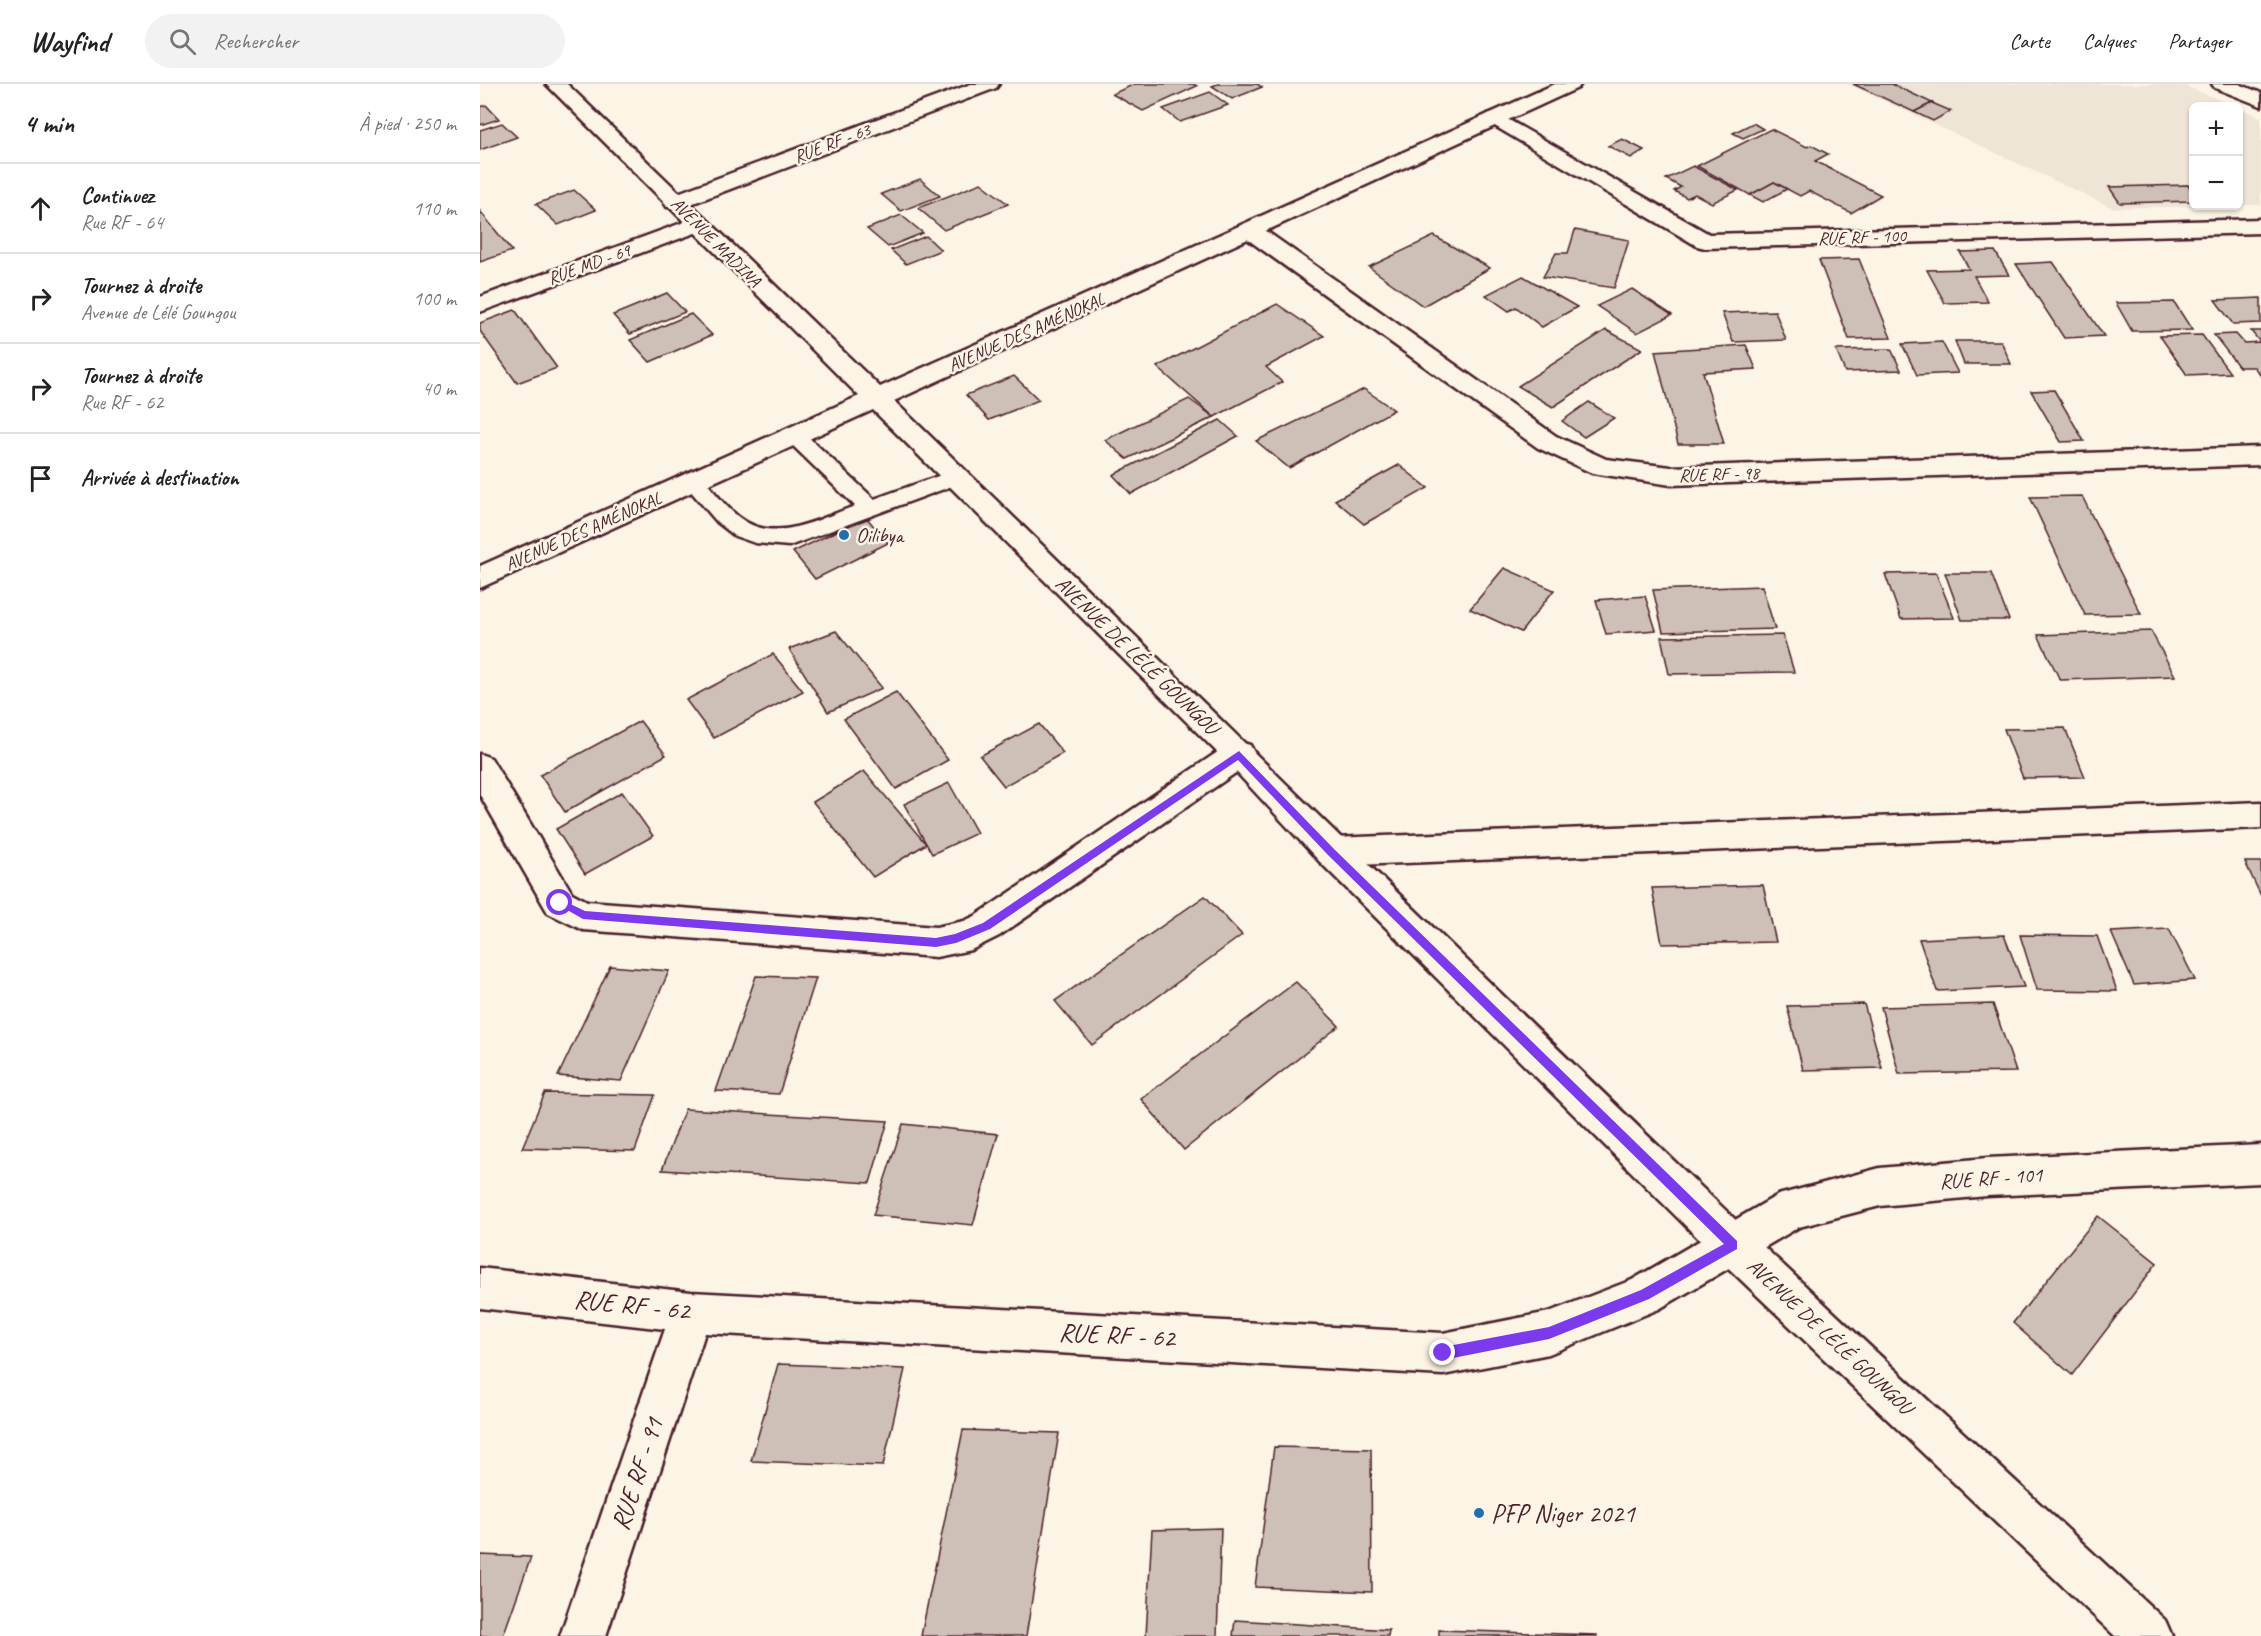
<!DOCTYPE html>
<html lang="fr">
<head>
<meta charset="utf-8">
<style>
  body { margin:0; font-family:Caveat,sans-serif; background:#f2f2f2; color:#222 }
  .controls { position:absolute; right:18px; top:18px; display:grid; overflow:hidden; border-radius:9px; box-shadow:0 2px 4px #0004 }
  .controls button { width:54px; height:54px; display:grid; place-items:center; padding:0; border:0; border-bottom:2px solid #e0e0e0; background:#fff; color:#222; font:30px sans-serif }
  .stop { position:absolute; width:18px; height:18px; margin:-14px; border:4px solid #7c3aed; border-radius:50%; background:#fff }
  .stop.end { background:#7c3aed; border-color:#fff; box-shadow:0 2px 6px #0008 }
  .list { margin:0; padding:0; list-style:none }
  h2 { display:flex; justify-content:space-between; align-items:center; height:78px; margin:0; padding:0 24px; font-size:26px }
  h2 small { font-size:20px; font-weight:400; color:#767676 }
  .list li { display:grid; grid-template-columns:39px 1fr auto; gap:18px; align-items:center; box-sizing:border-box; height:90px; padding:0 24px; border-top:2px solid #e0e0e0 }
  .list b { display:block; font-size:22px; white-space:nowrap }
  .list p { margin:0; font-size:20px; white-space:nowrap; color:#767676 }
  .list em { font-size:20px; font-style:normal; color:#767676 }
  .icon { flex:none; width:33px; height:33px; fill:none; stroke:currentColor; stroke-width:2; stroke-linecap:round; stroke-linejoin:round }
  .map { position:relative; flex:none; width:1781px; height:1552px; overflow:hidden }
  header { display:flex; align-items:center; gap:36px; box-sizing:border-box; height:84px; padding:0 30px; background:#fff; border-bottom:2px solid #e0e0e0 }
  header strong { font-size:28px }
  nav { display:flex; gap:33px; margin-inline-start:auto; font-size:21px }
  .search { width:420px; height:54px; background:#f2f2f2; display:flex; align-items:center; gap:15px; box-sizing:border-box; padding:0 21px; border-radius:33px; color:#767676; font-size:22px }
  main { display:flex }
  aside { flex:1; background:#fff }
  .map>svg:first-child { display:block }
  .built { fill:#eee5d7 }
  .building { fill:#cfc0b7; stroke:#4a1f2b; stroke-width:1.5 }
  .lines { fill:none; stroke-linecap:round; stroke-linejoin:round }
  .lane-casing { stroke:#4a1f2b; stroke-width:5 }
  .street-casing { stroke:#4a1f2b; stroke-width:5 }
  .secondary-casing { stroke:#4a1f2b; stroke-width:5 }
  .lane { fill:#fcf5e5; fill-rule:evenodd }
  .street { fill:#fcf5e5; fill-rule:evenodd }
  .secondary { fill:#fcf5e5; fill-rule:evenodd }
  .route { fill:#7c3aed }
  .poi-dot { fill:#1f6fb2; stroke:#fcf5e5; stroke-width:2 }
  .labels { text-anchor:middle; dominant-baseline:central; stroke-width:5; stroke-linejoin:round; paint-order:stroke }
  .far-street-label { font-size:18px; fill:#4a1f2b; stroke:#fcf5e5 }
  .poi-label { font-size:21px; fill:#4a1f2b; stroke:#fcf5e5; text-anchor:start }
  .street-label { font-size:21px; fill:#4a1f2b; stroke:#fcf5e5 }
  .near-street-label { font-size:26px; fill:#4a1f2b; stroke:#fcf5e5 }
  .near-poi-label { font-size:26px; fill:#4a1f2b; stroke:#fcf5e5; text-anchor:start }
</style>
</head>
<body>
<header>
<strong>Wayfind</strong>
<div class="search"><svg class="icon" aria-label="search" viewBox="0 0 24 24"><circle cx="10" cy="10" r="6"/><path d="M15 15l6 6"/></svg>Rechercher</div>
<nav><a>Carte</a><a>Calques</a><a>Partager</a></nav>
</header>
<main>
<aside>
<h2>4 min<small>À pied · 250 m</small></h2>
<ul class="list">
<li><svg class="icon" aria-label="ahead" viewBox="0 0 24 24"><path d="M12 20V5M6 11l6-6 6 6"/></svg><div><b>Continuez</b><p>Rue RF - 64</p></div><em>110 m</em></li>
<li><svg class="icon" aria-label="right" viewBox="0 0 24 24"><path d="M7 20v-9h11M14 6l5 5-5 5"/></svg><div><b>Tournez à droite</b><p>Avenue de Lélé Goungou</p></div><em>100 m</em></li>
<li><svg class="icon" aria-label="right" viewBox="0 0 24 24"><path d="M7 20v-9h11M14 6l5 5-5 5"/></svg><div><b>Tournez à droite</b><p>Rue RF - 62</p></div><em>40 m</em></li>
<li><svg class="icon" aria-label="arrive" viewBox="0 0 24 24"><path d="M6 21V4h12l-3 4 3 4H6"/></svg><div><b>Arrivée à destination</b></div></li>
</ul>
</aside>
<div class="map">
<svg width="1781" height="1552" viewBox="0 0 1781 1552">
  <rect width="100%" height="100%" fill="#fcf5e5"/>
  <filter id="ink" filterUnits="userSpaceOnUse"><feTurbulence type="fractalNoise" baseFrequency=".0167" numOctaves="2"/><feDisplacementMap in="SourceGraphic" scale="12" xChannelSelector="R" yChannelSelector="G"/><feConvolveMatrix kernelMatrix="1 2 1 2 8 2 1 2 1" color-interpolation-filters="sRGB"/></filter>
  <g filter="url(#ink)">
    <g class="built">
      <path d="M 1368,0 L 1700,0 L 1755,22 L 1714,22 L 1714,122 L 1735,122 L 1633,124 Z"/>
      <path d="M 1758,24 L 1781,33 L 1781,121 L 1759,121 Z"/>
    </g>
    <g class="building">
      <path d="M 655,0 L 713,0 L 717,2 L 663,27 L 632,10 Z"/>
      <path d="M 738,0 L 777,0 L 782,3 L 752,15 L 732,2 Z"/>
      <path d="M 1373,0 L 1412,0 L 1452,19 L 1434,28 Z"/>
      <path d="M 730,8 L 748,21 L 700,38 L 683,25 Z"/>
      <path d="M 1452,19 L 1471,27 L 1453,37 L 1434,28 Z"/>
      <path d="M 6,21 L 19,35 L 0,41 L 0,23 Z"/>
      <path d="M 22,39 L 37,53 L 0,66 L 0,46 Z"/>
      <path d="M 1273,39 L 1283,45 L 1263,54 L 1253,49 Z"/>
      <path d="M 1291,45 L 1327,63 L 1331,61 L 1348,70 L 1335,77 L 1401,111 L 1371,129 L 1329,107 L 1320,112 L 1294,98 L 1270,111 L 1217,82 Z"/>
      <path d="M 1142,55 L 1164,66 L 1151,74 L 1128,62 Z"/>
      <path d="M 1213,82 L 1258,106 L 1232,119 L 1215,110 L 1207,114 L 1194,107 L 1201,103 L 1186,95 Z"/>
      <path d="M 440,95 L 460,112 L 421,127 L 401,110 Z"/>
      <path d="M 1294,98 L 1307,105 L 1283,118 L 1270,111 Z"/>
      <path d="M 501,99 L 528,120 L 464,146 L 438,124 Z"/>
      <path d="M 1708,101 L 1714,108 L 1714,117 L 1640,119 L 1629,103 Z"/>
      <path d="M 94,106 L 116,126 L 78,141 L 56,120 Z"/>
      <path d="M 0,127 L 32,167 L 0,178 Z"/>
      <path d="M 421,131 L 443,149 L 408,163 L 387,145 Z"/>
      <path d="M 1095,146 L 1149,156 L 1134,204 L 1063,193 L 1076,169 L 1088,169 Z"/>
      <path d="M 446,152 L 461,166 L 426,180 L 411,166 Z"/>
      <path d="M 954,152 L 1010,184 L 943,222 L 889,183 Z"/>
      <path d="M 1515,167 L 1529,191 L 1494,192 L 1508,218 L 1465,219 L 1447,186 L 1489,185 L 1480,168 Z"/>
      <path d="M 1379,175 L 1411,254 L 1369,255 L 1339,176 Z"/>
      <path d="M 1573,178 L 1624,252 L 1584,254 L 1536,180 Z"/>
      <path d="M 1043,192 L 1097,223 L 1062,243 L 1036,223 L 1029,227 L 1006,211 Z"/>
      <path d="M 1152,205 L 1192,231 L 1157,249 L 1117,222 Z"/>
      <path d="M 187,209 L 205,228 L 150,250 L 133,231 Z"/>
      <path d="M 1781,214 L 1781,239 L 1753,240 L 1735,216 Z"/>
      <path d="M 1694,218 L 1712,246 L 1652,247 L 1636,219 Z"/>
      <path d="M 797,220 L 844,252 L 786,283 L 802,298 L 734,333 L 677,283 Z"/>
      <path d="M 35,226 L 77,284 L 37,299 L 0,247 L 0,239 Z"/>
      <path d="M 1295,227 L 1306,256 L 1253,258 L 1242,229 Z"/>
      <path d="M 211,230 L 232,251 L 170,278 L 150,256 Z"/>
      <path d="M 1126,246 L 1162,265 L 1073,323 L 1038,302 Z"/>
      <path d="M 1771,247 L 1781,247 L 1781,292 L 1774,283 L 1759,283 L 1734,251 L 1756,250 L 1764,259 L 1780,258 Z"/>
      <path d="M 1722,251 L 1750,289 L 1707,291 L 1680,252 Z"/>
      <path d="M 1475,257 L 1521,257 L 1531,280 L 1484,280 Z"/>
      <path d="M 1462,258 L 1478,289 L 1437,291 L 1422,260 Z"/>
      <path d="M 1266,261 L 1276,285 L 1223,288 L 1244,360 L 1198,360 L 1175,267 Z"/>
      <path d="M 1411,265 L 1421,286 L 1365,288 L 1356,266 Z"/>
      <path d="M 534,292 L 559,316 L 509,336 L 486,311 Z"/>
      <path d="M 884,305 L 914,326 L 809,384 L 776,357 Z"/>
      <path d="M 1574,306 L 1604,357 L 1581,358 L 1551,307 Z"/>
      <path d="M 709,315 L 734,333 L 647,375 L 625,356 Z"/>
      <path d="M 1109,318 L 1134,334 L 1104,353 L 1082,337 Z"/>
      <path d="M 740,336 L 758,352 L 651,410 L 633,391 Z"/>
      <path d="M 919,381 L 948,404 L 884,440 L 855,416 Z"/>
      <path d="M 1602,412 L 1661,530 L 1605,531 L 1550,413 Z"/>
      <path d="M 386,433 L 408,459 L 335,495 L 313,468 Z"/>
      <path d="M 1024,484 L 1074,506 L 1041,548 L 990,525 Z"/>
      <path d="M 1456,489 L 1474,534 L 1421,535 L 1405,490 Z"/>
      <path d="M 1465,489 L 1511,489 L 1529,536 L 1482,536 Z"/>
      <path d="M 1282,502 L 1295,545 L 1183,548 L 1173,506 Z"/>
      <path d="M 1165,512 L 1176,546 L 1126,550 L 1116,516 Z"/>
      <path d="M 356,547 L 402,604 L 348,628 L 309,565 Z"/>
      <path d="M 1671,547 L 1695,592 L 1580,596 L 1558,551 Z"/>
      <path d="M 1303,551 L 1314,588 L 1189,590 L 1181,553 Z"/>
      <path d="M 293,570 L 323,607 L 234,654 L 206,616 Z"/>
      <path d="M 416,608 L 468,676 L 416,705 L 364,635 Z"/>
      <path d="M 160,637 L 186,671 L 85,728 L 60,691 Z"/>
      <path d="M 559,640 L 583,669 L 524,702 L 500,672 Z"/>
      <path d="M 1585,644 L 1605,693 L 1543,694 L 1524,645 Z"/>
      <path d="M 384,687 L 446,760 L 393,793 L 333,718 Z"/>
      <path d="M 469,699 L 497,749 L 452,770 L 424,720 Z"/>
      <path d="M 142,708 L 173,752 L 105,790 L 76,745 Z"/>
      <path d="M 1765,778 L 1781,778 L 1781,812 Z"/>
      <path d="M 1283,801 L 1296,858 L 1182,860 L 1172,804 Z"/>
      <path d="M 725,812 L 762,851 L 612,961 L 575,917 Z"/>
      <path d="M 1689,845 L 1715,896 L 1654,901 L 1631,848 Z"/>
      <path d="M 1524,851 L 1544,903 L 1457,907 L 1439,855 Z"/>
      <path d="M 1540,851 L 1617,852 L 1637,907 L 1557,906 Z"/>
      <path d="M 130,882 L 189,887 L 141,997 L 78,992 Z"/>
      <path d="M 276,892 L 336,894 L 299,1010 L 236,1007 Z"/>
      <path d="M 816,898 L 859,942 L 704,1066 L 661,1015 Z"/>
      <path d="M 1384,920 L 1402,984 L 1323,986 L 1307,922 Z"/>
      <path d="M 1513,920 L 1536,988 L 1419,990 L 1401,923 Z"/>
      <path d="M 65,1009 L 175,1011 L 155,1067 L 42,1064 Z"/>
      <path d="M 205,1025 L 408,1037 L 390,1099 L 182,1086 Z"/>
      <path d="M 423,1040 L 518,1050 L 493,1141 L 393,1131 Z"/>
      <path d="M 1618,1132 L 1677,1179 L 1592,1291 L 1533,1239 Z"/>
      <path d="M 298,1280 L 425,1285 L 403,1382 L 271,1377 Z"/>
      <path d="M 483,1346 L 579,1349 L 546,1552 L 441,1552 Z"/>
      <path d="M 794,1363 L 891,1365 L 892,1508 L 775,1503 Z"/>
      <path d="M 741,1444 L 737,1552 L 666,1552 L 672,1446 Z"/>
      <path d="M 0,1471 L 51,1473 L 23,1552 L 0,1552 Z"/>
      <path d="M 755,1536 L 909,1546 L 908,1552 L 753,1552 Z"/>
      <path d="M 959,1546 L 1117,1551 L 1117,1552 L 959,1552 Z"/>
    </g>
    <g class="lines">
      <g class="lane-casing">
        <path id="lane" d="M 315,345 L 322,347 L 394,415 L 475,386 L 483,388 L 486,393 L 483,398 L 309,462 L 275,459 L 255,452 L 237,438 L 203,398 L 206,393 L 214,391 L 222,393 C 234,407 245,423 260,434 C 295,461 340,434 375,422 L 308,357 L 305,352 L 308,347 Z"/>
      </g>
      <g class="street-casing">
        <g id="street">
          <path d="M 491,0 L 519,0 L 516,4 L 203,123 L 187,123 L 184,118 L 187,113 Z"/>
          <path d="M 1732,0 L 1759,0 L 1781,9 L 1781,22 L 1735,4 Z"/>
          <path d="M 1015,28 L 1229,150 L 1781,135 L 1781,149 L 1225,164 L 1217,162 L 1008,38 L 1005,34 L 1008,30 Z"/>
          <path d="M 218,133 L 226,135 L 229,140 L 226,145 L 0,228 L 0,213 Z"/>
          <path d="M 771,140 L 779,142 L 1076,352 L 1126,375 L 1191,383 L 1781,363 L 1781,381 L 1191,401 L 1112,389 L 1058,364 L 763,152 L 760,147 L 763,142 Z"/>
          <path d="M 759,658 L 770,661 L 775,670 L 770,679 L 519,852 L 491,866 L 456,873 L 103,846 L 68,829 L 0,711 L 0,670 L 11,674 L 92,809 L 107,817 L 456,843 L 484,837 L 495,832 L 748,661 Z"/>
          <path d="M 1781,718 L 1781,744 L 852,782 L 840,778 L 836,768 L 840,758 L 852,754 Z"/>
          <path d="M 1781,1061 L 1781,1099 L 1507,1112 L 1400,1122 L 1319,1143 L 1179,1225 L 1069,1270 L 963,1291 L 225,1249 L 126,1552 L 80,1552 L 185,1245 L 0,1224 L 0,1184 L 211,1208 L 963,1249 L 1069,1228 L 1152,1196 L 1298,1111 L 1400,1084 L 1507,1074 Z"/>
        </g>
      </g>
      <g class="secondary-casing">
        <path id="secondary" d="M 66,0 L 87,0 L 400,303 L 1075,0 L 1101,0 L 1098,4 L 414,317 C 698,592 978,871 1264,1144 C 1403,1276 1545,1405 1685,1536 L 1692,1552 L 1635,1552 L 1239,1175 L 840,778 L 748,679 L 393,326 L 0,504 L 0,482 L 379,312 Z"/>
      </g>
      <use href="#lane" class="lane"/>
      <use href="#street" class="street"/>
      <use href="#secondary" class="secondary"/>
    </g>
  </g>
  <path class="route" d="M 759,667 L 855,766 L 1257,1157 L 1257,1165 L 1169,1215 L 1069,1255 L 963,1276 L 959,1274 L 957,1269 L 963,1263 L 1069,1243 L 1161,1206 L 1244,1160 L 848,771 L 758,676 L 510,845 L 476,859 L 456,863 L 103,835 L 75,819 L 80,815 L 105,827 L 456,854 L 475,850 L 503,839 Z"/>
  <g class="poi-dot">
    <circle cx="364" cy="451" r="6"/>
    <circle cx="999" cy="1429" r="6"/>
  </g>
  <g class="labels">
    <g class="far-street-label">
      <text transform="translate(352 59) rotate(-21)">RUE RF - 63</text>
      <text transform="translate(1382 153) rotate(-2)">RUE RF - 100</text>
      <text transform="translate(236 158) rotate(45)">AVENUE MADINA</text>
      <text transform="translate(109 180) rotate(-20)">RUE MD - 69</text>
      <text transform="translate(546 248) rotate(-24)">AVENUE DES AMÉNOKAL</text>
      <text transform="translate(1239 390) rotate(-2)">RUE RF - 98</text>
      <text transform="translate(103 447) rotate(-24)">AVENUE DES AMÉNOKAL</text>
    </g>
    <g class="poi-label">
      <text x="376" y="451">Oilibya</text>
    </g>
    <g class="street-label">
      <text transform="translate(657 571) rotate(44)">AVENUE DE LÉLÉ GOUNGOU</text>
      <text transform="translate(1511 1094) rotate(-4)">RUE RF - 101</text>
      <text transform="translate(1350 1252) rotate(43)">AVENUE DE LÉLÉ GOUNGOU</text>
    </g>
    <g class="near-street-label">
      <text transform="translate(152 1221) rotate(6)">RUE RF - 62</text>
      <text transform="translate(637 1251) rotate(3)">RUE RF - 62</text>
      <text transform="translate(157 1390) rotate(-72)">RUE RF - 91</text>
    </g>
    <g class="near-poi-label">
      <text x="1011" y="1429">PFP Niger 2021</text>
    </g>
  </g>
</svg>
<div class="controls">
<button>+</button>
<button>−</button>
</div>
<div class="stop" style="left:80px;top:819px"></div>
<div class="stop end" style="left:963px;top:1269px"></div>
</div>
</main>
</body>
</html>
